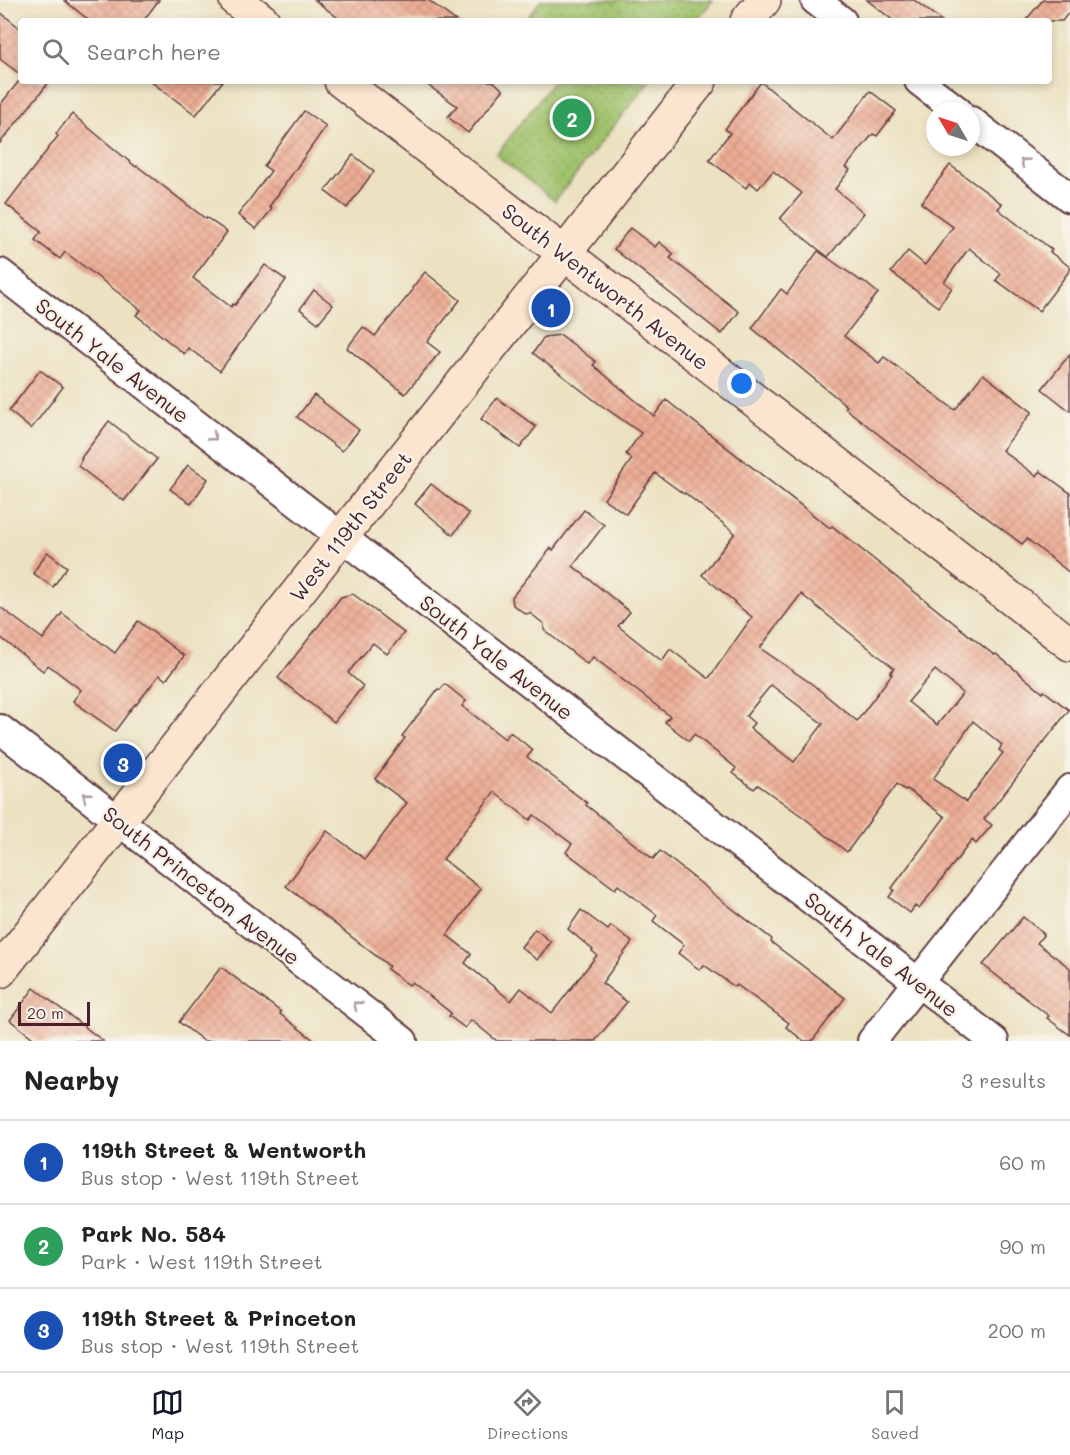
<!DOCTYPE html>
<html lang="en">
<head>
<meta charset="utf-8">
<style>
  body { margin:0; font-family:Mali,sans-serif; background:#f6f6f6; color:#222 }
  .compass { position:absolute; left:926px; top:102px; width:54px; height:54px; border-radius:50%; background:#fff; box-shadow:0 3px 9px #0003; rotate:309deg }
  .scale { position:absolute; left:18px; bottom:15px; width:72px; box-sizing:border-box; padding-left:6px; border:3px solid #4a1f2b; border-top:0; font-size:16px; line-height:21px; white-space:nowrap; color:#4a1f2b; -webkit-text-stroke:4px #f7f3e8; paint-order:stroke }
  .you { position:absolute; left:742px; top:384px; width:21px; height:21px; margin:-15px; border:4px solid #fff; border-radius:50%; background:#1a73e8; box-shadow:0 0 0 9px #1a73e833 }
  .badge { display:grid; place-items:center; width:39px; height:39px; border-radius:50%; background:#111827; color:#fff; font-size:20px; font-weight:700 }
  .pin { position:absolute; translate:-50% -50%; border:3px solid #fff; box-shadow:0 2px 6px #0006 }
  .list { margin:0; padding:0; list-style:none }
  h2 { display:flex; justify-content:space-between; align-items:center; height:78px; margin:0; padding:0 24px; font-size:26px }
  h2 small { font-size:20px; font-weight:400; color:#767676 }
  .list li { display:grid; grid-template-columns:39px 1fr auto; gap:18px; align-items:center; box-sizing:border-box; height:84px; padding:0 24px; border-top:2px solid #e0e0e0 }
  .list b { display:block; font-size:22px; white-space:nowrap }
  .list p { margin:0; font-size:20px; white-space:nowrap; color:#767676 }
  .list em { font-size:20px; font-style:normal; color:#767676 }
  .icon { flex:none; width:33px; height:33px; fill:none; stroke:currentColor; stroke-width:2; stroke-linecap:round; stroke-linejoin:round }
  .map { position:relative; flex:none; width:1070px; height:1041px; overflow:hidden }
  .search { position:absolute; background:#fff; box-shadow:0 3px 9px #0003; left:18px; right:18px; top:18px; height:66px; display:flex; align-items:center; gap:15px; box-sizing:border-box; padding:0 21px; border-radius:6px; color:#767676; font-size:22px }
  .sheet { height:330px; background:#fff }
  nav { display:flex; justify-content:space-around; align-items:center; box-sizing:border-box; height:84px; border-top:2px solid #e0e0e0; background:#fff; font-size:16px; color:#767676 }
  nav a { display:grid; justify-items:center; gap:3px }
  nav .on { color:#111827 }
  .map>svg:first-child { display:block }
  .green { fill:url(#green-dots); stroke:#75714c; stroke-width:1.5 }
  .building { fill:url(#building-cross-hatch); fill-rule:evenodd }
  .lines { fill:none; stroke-linecap:round; stroke-linejoin:round }
  .street-casing { stroke:#623c42; stroke-width:32 }
  .secondary-casing { stroke:#623c42; stroke-width:36 }
  .street { stroke:#fff; stroke-width:28 }
  .secondary { stroke:#fbe5cf; stroke-width:33 }
  .oneway { stroke:#ae9aa0 }
  .labels { text-anchor:middle; dominant-baseline:central; stroke-width:5; stroke-linejoin:round; paint-order:stroke }
  .street-label { font-size:21px; fill:#4a1f2b; stroke:#f7f3e8 }
</style>
</head>
<body>
<div class="map">
<svg width="1070" height="1041" viewBox="0 0 1070 1041">
  <defs>
    <pattern id="green-dots" width="8" height="8" patternUnits="userSpaceOnUse" patternTransform="scale(1.5)"><rect width="8" height="8" fill="#a0c36d"/><path d="M2 2h.1M6 6h.1" fill="none" stroke="#8ba75f" stroke-width="1.8" stroke-linecap="round"/></pattern>
    <pattern id="building-cross-hatch" width="8" height="8" patternUnits="userSpaceOnUse" patternTransform="scale(1.5)"><rect width="8" height="8" fill="#edad95"/><path d="M0 0l8 8M0 8l8-8" fill="none" stroke="#cd9481"/></pattern>
  </defs>
  <rect width="100%" height="100%" fill="#f7f3e8"/>
  <filter id="ink" filterUnits="userSpaceOnUse"><feTurbulence type="fractalNoise" baseFrequency=".0167" numOctaves="2"/><feDisplacementMap in="SourceGraphic" scale="12" xChannelSelector="R" yChannelSelector="G"/><feConvolveMatrix kernelMatrix="1 2 1 2 8 2 1 2 1" color-interpolation-filters="sRGB"/></filter>
  <filter id="wash" filterUnits="userSpaceOnUse"><feTurbulence type="fractalNoise" baseFrequency=".008" numOctaves="4" result="noise"/><feDisplacementMap in="SourceGraphic" scale="24" xChannelSelector="R" yChannelSelector="G"/><feGaussianBlur stdDeviation="1.35" result="paint"/><feColorMatrix in="noise" values="0 0 0 0 0 0 0 0 0 0 0 0 0 0 0 0 0 1.4 0 .05"/><feComposite in="paint" operator="in"/></filter>
  <g filter="url(#wash)">
    <rect width="100%" height="100%" fill="#ece2c2"/>
    <g class="green">
      <path d="M 541,0 L 713,0 L 696,21 L 525,21 Z"/>
      <path d="M 554,81 L 649,81 L 555,201 L 496,155 Z"/>
    </g>
    <g id="blocks">
      <g class="building">
        <path d="M 64,0 L 159,0 L 143,21 L 90,21 Z"/>
        <path d="M 315,0 L 428,0 L 456,21 L 342,21 Z"/>
        <path d="M 867,0 L 914,0 L 942,21 L 894,21 Z"/>
        <path d="M 1043,0 L 1070,0 L 1070,11 L 1062,21 L 1025,21 Z"/>
        <path d="M 0,12 L 21,29 L 21,75 L 0,59 Z"/>
        <path d="M 19,81 L 50,81 L 0,143 L 0,105 Z"/>
        <path d="M 150,81 L 223,81 L 196,115 Z"/>
        <path d="M 422,81 L 493,81 L 503,90 L 468,133 L 448,117 L 457,106 Z"/>
        <path d="M 761,82 L 833,140 L 870,91 L 896,111 L 877,136 L 873,134 L 846,167 L 850,170 L 835,189 L 864,213 L 828,257 L 780,219 L 802,193 L 773,171 L 758,189 L 750,182 L 746,188 L 709,160 L 730,133 L 725,129 Z"/>
        <path d="M 304,111 L 326,126 L 269,207 L 272,209 L 256,229 L 238,215 L 271,171 L 264,166 Z"/>
        <path d="M 72,114 L 136,167 L 137,166 L 206,219 L 207,218 L 227,232 L 193,278 L 231,307 L 233,304 L 235,305 L 265,265 L 286,280 L 220,371 L 188,348 L 184,354 L 136,315 L 141,310 L 65,252 L 60,259 L 35,240 L 41,232 L 6,204 L 58,136 L 56,134 Z"/>
        <path d="M 353,155 L 374,171 L 347,208 L 325,191 Z"/>
        <path d="M 950,165 L 1002,204 L 998,209 L 1031,235 L 1032,234 L 1052,250 L 1050,252 L 1070,267 L 1070,270 L 1039,311 L 996,280 L 1001,274 L 969,248 L 944,282 L 952,288 L 938,307 L 891,272 L 908,251 L 925,265 L 953,227 L 921,203 Z"/>
        <path d="M 630,228 L 655,247 L 659,242 L 674,254 L 670,258 L 739,312 L 722,334 L 614,249 Z"/>
        <path d="M 818,251 L 861,281 L 862,280 L 878,293 L 844,336 L 879,363 L 884,357 L 955,410 L 983,374 L 1032,412 L 1002,450 L 1036,476 L 1040,471 L 1070,493 L 1070,573 L 1027,539 L 1022,544 L 939,482 L 845,408 L 847,406 L 752,328 L 781,289 L 787,294 Z"/>
        <path d="M 425,272 L 460,300 L 427,342 L 440,352 L 405,394 L 347,348 L 363,327 L 375,336 L 413,290 L 412,288 Z"/>
        <path d="M 314,290 L 333,305 L 318,323 L 300,309 Z"/>
        <path d="M 561,335 L 596,362 L 593,365 L 654,416 L 666,400 L 830,528 L 832,526 L 994,655 L 996,654 L 1043,693 L 1044,691 L 1069,710 L 984,819 L 992,825 L 976,844 L 972,840 L 919,909 L 915,906 L 910,913 L 889,897 L 894,890 L 892,888 L 945,817 L 907,789 L 905,790 L 897,784 L 847,852 L 803,817 L 758,785 L 754,789 L 733,773 L 736,768 L 694,734 L 689,741 L 665,722 L 670,716 L 593,657 L 587,664 L 544,630 L 544,624 L 530,613 L 526,614 L 513,605 L 512,597 L 551,548 L 553,550 L 584,510 L 604,525 L 573,566 L 630,612 L 618,626 L 662,661 L 670,649 L 708,678 L 709,678 L 752,617 L 734,603 L 735,602 L 702,575 L 735,533 L 685,493 L 684,494 L 655,473 L 626,514 L 604,499 L 632,459 L 626,454 L 641,433 L 598,403 L 533,353 L 544,337 ZM 801,594 L 894,668 L 890,673 L 892,674 L 857,721 L 812,684 L 760,648 ZM 935,670 L 963,693 L 937,725 L 908,702 ZM 771,685 L 823,724 L 794,762 L 750,728 L 754,723 L 746,716 ZM 973,721 L 1002,745 L 999,750 L 1003,753 L 966,802 L 933,779 Z"/>
        <path d="M 1070,354 L 1070,411 L 1042,389 Z"/>
        <path d="M 40,370 L 63,387 L 31,429 L 9,411 Z"/>
        <path d="M 314,395 L 359,430 L 342,451 L 297,417 Z"/>
        <path d="M 497,398 L 536,427 L 520,448 L 481,419 Z"/>
        <path d="M 109,421 L 157,459 L 124,501 L 78,466 L 82,459 L 81,458 Z"/>
        <path d="M 188,465 L 208,479 L 191,504 L 170,489 Z"/>
        <path d="M 431,484 L 469,514 L 453,535 L 415,504 Z"/>
        <path d="M 47,552 L 67,567 L 53,587 L 33,573 Z"/>
        <path d="M 353,594 L 404,633 L 387,654 L 373,643 L 348,673 L 363,686 L 334,722 L 278,678 L 341,597 Z"/>
        <path d="M 0,607 L 43,639 L 62,613 L 115,653 L 138,621 L 184,656 L 166,680 L 159,675 L 136,705 L 135,704 L 115,731 L 73,701 L 81,690 L 48,665 L 43,671 L 0,637 Z"/>
        <path d="M 445,684 L 466,701 L 462,706 L 505,739 L 510,732 L 533,750 L 527,757 L 587,803 L 586,805 L 613,826 L 613,827 L 653,859 L 660,851 L 708,889 L 708,890 L 772,939 L 771,942 L 845,998 L 812,1041 L 804,1041 L 786,1027 L 789,1023 L 737,985 L 735,987 L 704,965 L 700,970 L 678,953 L 684,945 L 653,921 L 657,915 L 618,885 L 615,889 L 566,852 L 572,844 L 534,815 L 530,820 L 494,792 L 443,859 L 481,889 L 447,935 L 471,954 L 465,963 L 511,1001 L 521,988 L 552,1013 L 597,955 L 592,951 L 593,950 L 568,929 L 581,910 L 608,930 L 611,926 L 632,942 L 602,983 L 627,1002 L 595,1041 L 497,1041 L 471,1020 L 465,1028 L 449,1016 L 451,1013 L 412,982 L 409,985 L 387,969 L 389,966 L 286,886 L 327,831 L 365,859 L 407,803 L 375,779 L 405,738 L 402,736 L 438,689 L 440,690 Z"/>
        <path d="M 1023,917 L 1044,934 L 1037,943 L 1070,968 L 1070,1035 L 1047,1018 L 1049,1016 L 983,965 Z"/>
        <path d="M 535,929 L 551,942 L 537,960 L 521,947 Z"/>
        <path d="M 221,967 L 281,1012 L 280,1014 L 315,1041 L 204,1041 L 179,1022 Z"/>
        <path d="M 34,988 L 103,1041 L 37,1041 L 10,1020 Z"/>
      </g>
    </g>
  </g>
  <g filter="url(#ink)">
    <use href="#blocks" fill-opacity="0" stroke="#623c42" stroke-width="1.5"/>
    <g class="lines">
      <g class="street-casing">
        <g id="street">
          <path d="M 815,0 L 842,21"/>
          <path d="M 919,81 L 958,111"/>
          <path d="M 971,121 L 1070,198"/>
          <path d="M 0,273 L 994,1041"/>
          <path d="M 0,729 L 403,1041"/>
          <path d="M 872,1041 L 1070,789"/>
        </g>
      </g>
      <g class="secondary-casing">
        <g id="secondary">
          <path d="M 236,0 L 263,21"/>
          <path d="M 747,21 L 764,0"/>
          <path d="M 341,81 L 1070,644"/>
          <path d="M 0,971 L 700,81"/>
        </g>
      </g>
      <use href="#street" class="street"/>
      <use href="#secondary" class="secondary"/>
    </g>
    <defs><path id="oneway-chevron" d="M-2-3.5L2.5 0L-2 3.5" fill="none" stroke-width="1.6" stroke-linecap="round" stroke-linejoin="round" transform="scale(1.5)"/></defs>
    <g class="oneway">
      <use href="#oneway-chevron" transform="translate(1024 162) rotate(-142)"/>
      <use href="#oneway-chevron" transform="translate(213 437) rotate(38)"/>
      <use href="#oneway-chevron" transform="translate(86 796) rotate(-142)"/>
      <use href="#oneway-chevron" transform="translate(357 1005) rotate(-142)"/>
    </g>
  </g>
  <g class="labels">
    <g class="street-label">
      <text transform="translate(606 286) rotate(38)">South Wentworth Avenue</text>
      <text transform="translate(113 360) rotate(38)">South Yale Avenue</text>
      <text transform="translate(350 526) rotate(-52)">West 119th Street</text>
      <text transform="translate(497 657) rotate(38)">South Yale Avenue</text>
      <text transform="translate(202 885) rotate(38)">South Princeton Avenue</text>
      <text transform="translate(882 954) rotate(38)">South Yale Avenue</text>
    </g>
  </g>
</svg>
<svg class="compass" viewBox="-18 -18 36 36"><path d="M0-13l5 13h-10z" fill="#e53935"/><path d="M0 13l5-13h-10z" fill="#767676"/></svg>
<div class="scale">20 m</div>
<div class="you"></div>
<div class="pin badge" style="left:551px;top:308px;background:#1a4fb4">1</div>
<div class="pin badge" style="left:572px;top:118px;background:#2e9e5b">2</div>
<div class="pin badge" style="left:123px;top:763px;background:#1a4fb4">3</div>
<div class="search"><svg class="icon" aria-label="search" viewBox="0 0 24 24"><circle cx="10" cy="10" r="6"/><path d="M15 15l6 6"/></svg>Search here</div>
</div>
<section class="sheet">
<h2>Nearby<small>3 results</small></h2>
<ul class="list">
<li><span class="badge" style="background:#1a4fb4">1</span><div><b>119th Street &amp; Wentworth</b><p>Bus stop · West 119th Street</p></div><em>60 m</em></li>
<li><span class="badge" style="background:#2e9e5b">2</span><div><b>Park No. 584</b><p>Park · West 119th Street</p></div><em>90 m</em></li>
<li><span class="badge" style="background:#1a4fb4">3</span><div><b>119th Street &amp; Princeton</b><p>Bus stop · West 119th Street</p></div><em>200 m</em></li>
</ul>
</section>
<nav>
<a class="on"><svg class="icon" aria-label="map" viewBox="0 0 24 24"><path d="M3 6l6-2 6 2 6-2v14l-6 2-6-2-6 2zM9 4v14M15 6v14"/></svg>Map</a>
<a><svg class="icon" aria-label="directions" viewBox="0 0 24 24"><path d="M12 3l9 9-9 9-9-9zM9 14v-3h6M13 9l2 2-2 2"/></svg>Directions</a>
<a><svg class="icon" aria-label="saved" viewBox="0 0 24 24"><path d="M7 4h10v16l-5-4-5 4z"/></svg>Saved</a>
</nav>
</body>
</html>
